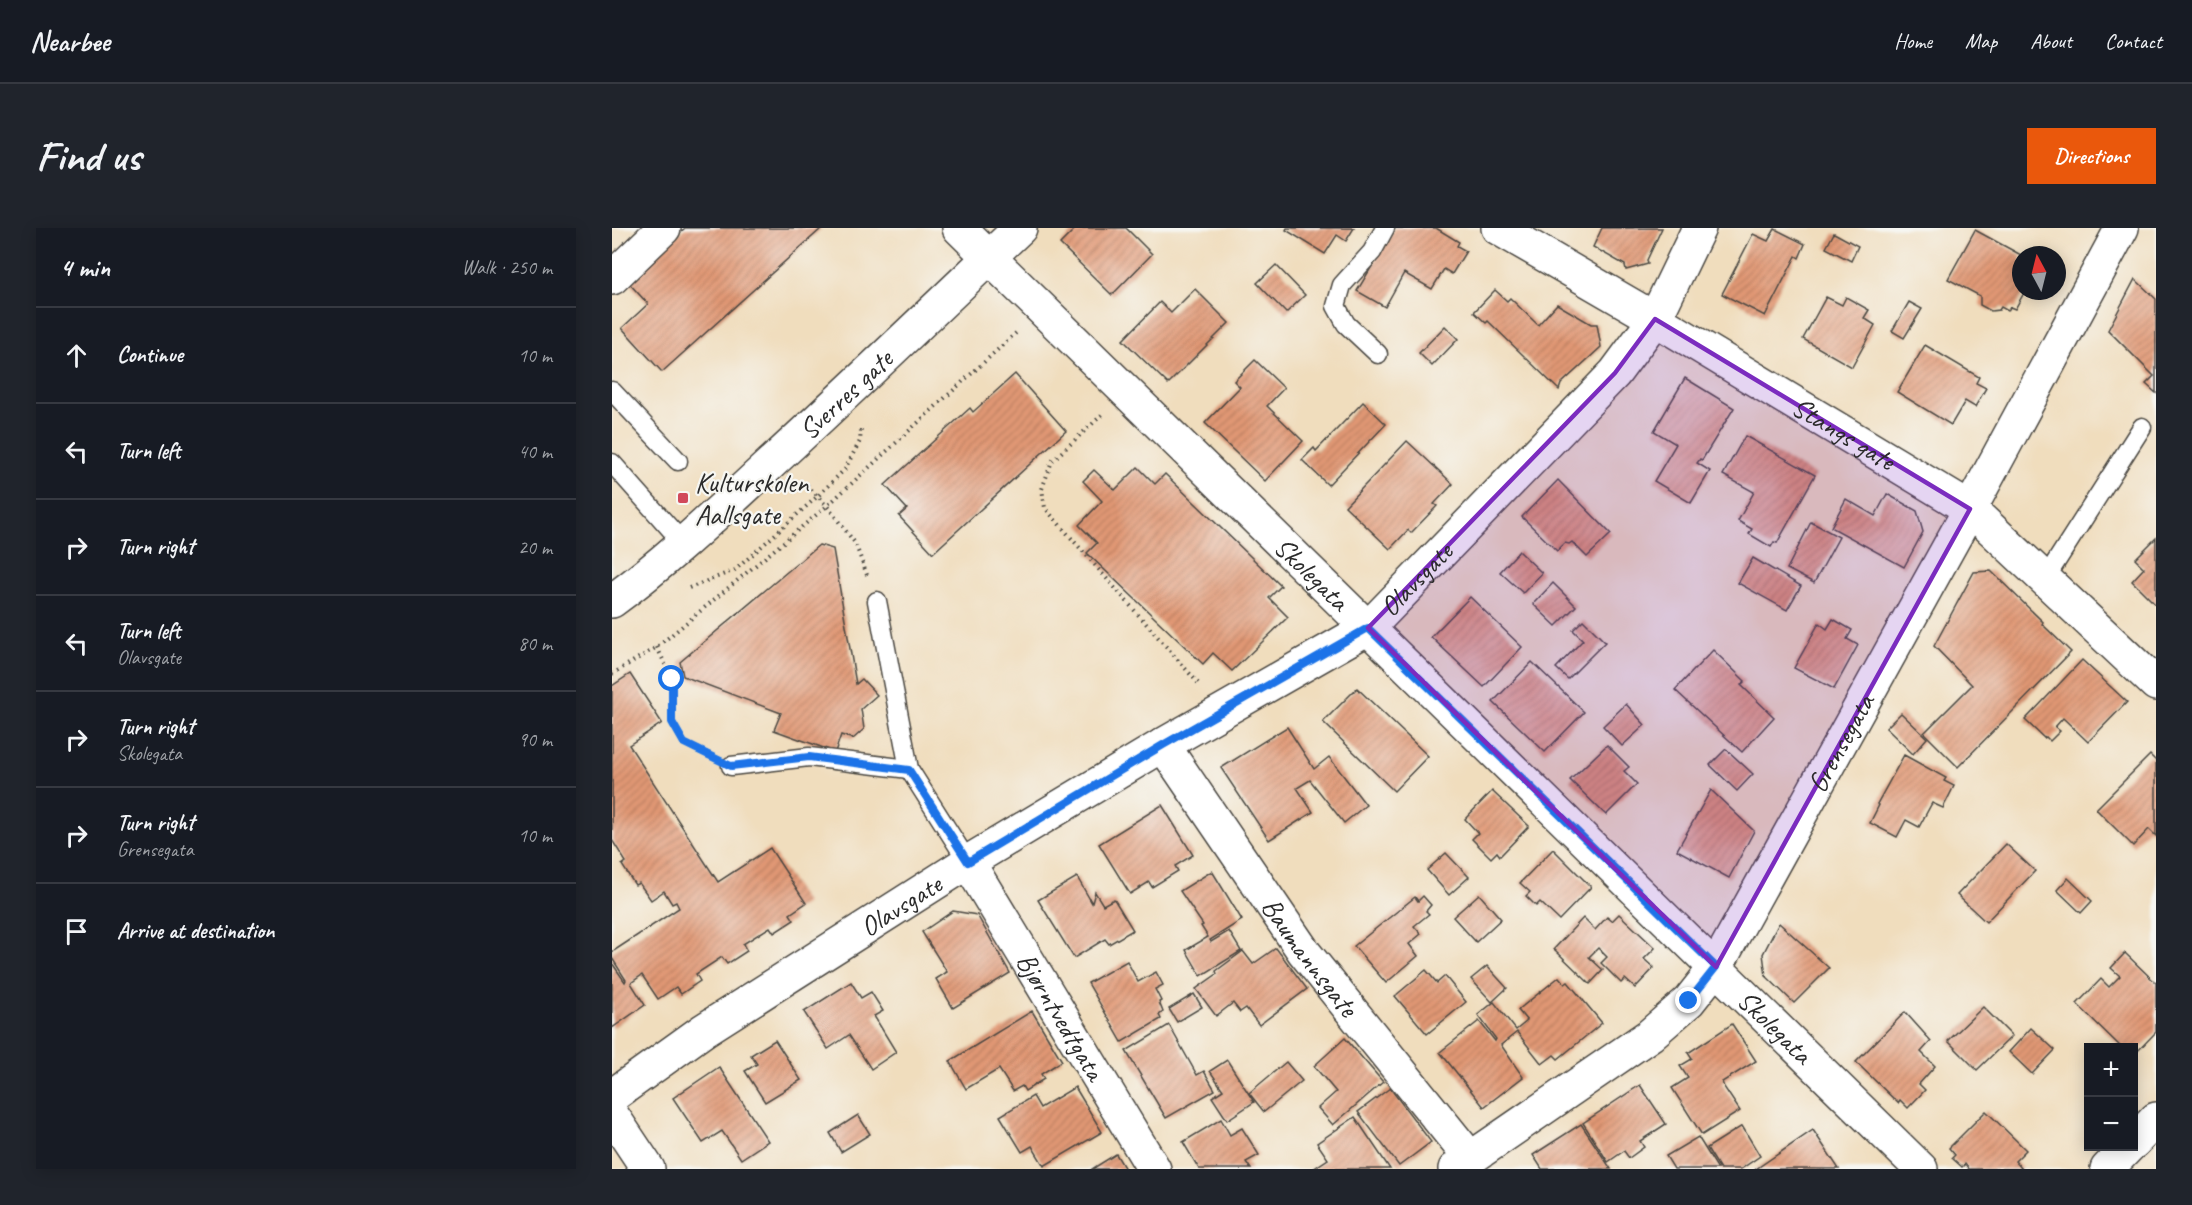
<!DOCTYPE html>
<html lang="en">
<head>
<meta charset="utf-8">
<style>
  body { margin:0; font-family:Caveat,sans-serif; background:#20242c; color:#f1f3f6 }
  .controls { position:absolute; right:18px; bottom:18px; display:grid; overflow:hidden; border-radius:0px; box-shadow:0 3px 15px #0003 }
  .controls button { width:54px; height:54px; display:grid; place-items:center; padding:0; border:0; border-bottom:2px solid #363941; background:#171b24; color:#f1f3f6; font:30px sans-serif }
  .compass { position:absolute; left:1400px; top:18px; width:54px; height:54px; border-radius:50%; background:#171b24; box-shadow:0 3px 15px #0003; rotate:353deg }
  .stop { position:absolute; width:18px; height:18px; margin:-14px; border:4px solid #1a73e8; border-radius:50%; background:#fff }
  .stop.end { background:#1a73e8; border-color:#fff; box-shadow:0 2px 6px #0008 }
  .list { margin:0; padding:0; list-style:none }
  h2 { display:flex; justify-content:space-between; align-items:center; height:78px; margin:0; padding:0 24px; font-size:26px }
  h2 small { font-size:20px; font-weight:400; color:#9ea1a6 }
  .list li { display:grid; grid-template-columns:39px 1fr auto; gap:18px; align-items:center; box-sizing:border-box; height:96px; padding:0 24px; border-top:2px solid #363941 }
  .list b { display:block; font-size:22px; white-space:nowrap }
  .list p { margin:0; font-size:20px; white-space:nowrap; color:#9ea1a6 }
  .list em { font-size:20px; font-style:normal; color:#9ea1a6 }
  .icon { flex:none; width:33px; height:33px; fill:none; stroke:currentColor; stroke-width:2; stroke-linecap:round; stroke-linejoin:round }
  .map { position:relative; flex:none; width:1544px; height:941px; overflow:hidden; border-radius:0px }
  header { display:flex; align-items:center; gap:36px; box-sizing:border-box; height:84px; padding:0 30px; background:#171b24; border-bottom:2px solid #363941 }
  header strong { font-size:28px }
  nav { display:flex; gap:33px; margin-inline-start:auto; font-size:21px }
  .intro { display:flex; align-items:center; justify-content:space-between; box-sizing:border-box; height:144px; padding:0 36px }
  h1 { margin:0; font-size:42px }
  .button { padding:15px 27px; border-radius:0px; background:#ea580c; color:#fff; font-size:21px; font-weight:700 }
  main { display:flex; gap:36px; padding:0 36px }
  aside { flex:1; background:#171b24; border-radius:0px; box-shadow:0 3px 15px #0003 }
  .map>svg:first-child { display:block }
  .building { fill:url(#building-hatch) }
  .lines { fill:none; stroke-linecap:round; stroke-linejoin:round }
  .lane-casing { stroke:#494641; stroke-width:21 }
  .street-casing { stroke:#494641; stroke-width:36 }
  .secondary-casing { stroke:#494641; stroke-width:36 }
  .path { stroke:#494641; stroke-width:4; stroke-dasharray:1.5 4.5; stroke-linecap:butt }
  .lane { stroke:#fff; stroke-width:18 }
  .street { stroke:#fff; stroke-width:33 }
  .secondary { stroke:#fff; stroke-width:33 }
  .route { stroke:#1a73e8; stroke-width:8 }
  .marked { fill:#7b2cbf; fill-opacity:0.2; stroke:#7b2cbf; stroke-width:4.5; stroke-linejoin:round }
  .poi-dot { fill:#d1495b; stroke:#f6f6f2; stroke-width:2 }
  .labels { text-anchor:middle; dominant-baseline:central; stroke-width:4.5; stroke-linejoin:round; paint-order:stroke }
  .street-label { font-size:28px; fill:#2b2b2b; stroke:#f6f6f2 }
  .poi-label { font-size:28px; fill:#2b2b2b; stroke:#f6f6f2; text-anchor:start }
</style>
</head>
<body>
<header>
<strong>Nearbee</strong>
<nav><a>Home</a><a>Map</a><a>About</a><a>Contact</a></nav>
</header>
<div class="intro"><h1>Find us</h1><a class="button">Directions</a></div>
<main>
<aside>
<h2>4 min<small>Walk · 250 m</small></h2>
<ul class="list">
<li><svg class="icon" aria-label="ahead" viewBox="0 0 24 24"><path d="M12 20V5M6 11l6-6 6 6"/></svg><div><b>Continue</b></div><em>10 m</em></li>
<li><svg class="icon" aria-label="left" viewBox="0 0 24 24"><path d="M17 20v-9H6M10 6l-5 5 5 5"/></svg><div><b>Turn left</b></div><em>40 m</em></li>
<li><svg class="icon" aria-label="right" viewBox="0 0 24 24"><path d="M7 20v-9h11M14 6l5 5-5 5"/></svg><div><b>Turn right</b></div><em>20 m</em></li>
<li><svg class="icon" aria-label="left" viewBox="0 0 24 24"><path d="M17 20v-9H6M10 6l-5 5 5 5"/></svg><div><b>Turn left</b><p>Olavsgate</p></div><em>80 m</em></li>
<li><svg class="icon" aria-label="right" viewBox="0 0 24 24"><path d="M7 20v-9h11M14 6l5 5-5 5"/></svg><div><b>Turn right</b><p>Skolegata</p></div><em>90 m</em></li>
<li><svg class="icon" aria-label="right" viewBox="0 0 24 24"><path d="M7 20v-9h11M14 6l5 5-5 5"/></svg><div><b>Turn right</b><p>Grensegata</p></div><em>10 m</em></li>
<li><svg class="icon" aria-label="arrive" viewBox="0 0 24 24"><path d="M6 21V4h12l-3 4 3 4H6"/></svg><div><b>Arrive at destination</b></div></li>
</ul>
</aside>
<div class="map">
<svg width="1544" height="941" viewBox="0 0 1544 941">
  <defs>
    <pattern id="building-hatch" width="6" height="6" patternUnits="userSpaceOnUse" patternTransform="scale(1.5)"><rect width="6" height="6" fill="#e19874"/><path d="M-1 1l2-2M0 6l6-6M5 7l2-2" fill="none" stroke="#b77c5f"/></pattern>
  </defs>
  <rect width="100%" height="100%" fill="#f6f6f2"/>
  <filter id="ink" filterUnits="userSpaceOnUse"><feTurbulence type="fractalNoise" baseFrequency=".0167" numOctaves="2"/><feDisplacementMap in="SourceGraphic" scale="12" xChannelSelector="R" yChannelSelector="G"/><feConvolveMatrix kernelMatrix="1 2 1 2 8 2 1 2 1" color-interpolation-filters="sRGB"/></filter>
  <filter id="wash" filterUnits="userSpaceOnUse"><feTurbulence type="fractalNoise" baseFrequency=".008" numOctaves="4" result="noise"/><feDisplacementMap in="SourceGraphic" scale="24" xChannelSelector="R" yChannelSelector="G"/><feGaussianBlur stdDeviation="1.35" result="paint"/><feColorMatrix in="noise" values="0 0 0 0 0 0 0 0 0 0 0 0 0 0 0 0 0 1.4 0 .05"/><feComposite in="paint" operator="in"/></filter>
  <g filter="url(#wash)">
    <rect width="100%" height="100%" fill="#f0ddbd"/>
    <g id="blocks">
      <g class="building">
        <path d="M 73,0 L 210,0 L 50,144 L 10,100 L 36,76 L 15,53 Z"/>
        <path d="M 464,0 L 514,0 L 540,26 L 500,67 L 448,16 Z"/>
        <path d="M 675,0 L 742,0 L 734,13 L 725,7 L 713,26 L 674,2 Z"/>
        <path d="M 783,0 L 824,0 L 847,14 L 845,18 L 854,23 L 840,46 L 832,41 L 820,61 L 792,45 L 773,79 L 745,63 Z"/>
        <path d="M 990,0 L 1050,0 L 1035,32 L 1036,36 L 1014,42 L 1013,37 L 981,19 Z"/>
        <path d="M 1163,1 L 1193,16 L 1187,30 L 1184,28 L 1153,88 L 1110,66 L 1141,6 L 1156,13 Z"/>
        <path d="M 1363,2 L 1409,27 L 1409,63 L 1413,63 L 1403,81 L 1398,79 L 1396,83 L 1389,79 L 1387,82 L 1379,83 L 1368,77 L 1368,68 L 1336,51 Z"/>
        <path d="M 1222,5 L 1246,18 L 1239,33 L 1214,20 Z"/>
        <path d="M 664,37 L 693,67 L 674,85 L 645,55 Z"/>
        <path d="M 1523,51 L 1544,71 L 1544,165 L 1534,156 L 1542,148 L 1496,102 Z"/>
        <path d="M 583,61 L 617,95 L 556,156 L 511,112 L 548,74 L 559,85 Z"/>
        <path d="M 883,62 L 895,73 L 898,70 L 926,97 L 945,76 L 979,96 L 985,96 L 989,119 L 949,156 L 947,162 L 876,93 L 874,95 L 862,84 Z"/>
        <path d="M 1214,69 L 1230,77 L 1234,69 L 1257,82 L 1252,90 L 1263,97 L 1240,139 L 1191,111 Z"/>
        <path d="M 1297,74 L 1310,81 L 1292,110 L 1280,103 Z"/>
        <path d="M 833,98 L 846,111 L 820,138 L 807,125 Z"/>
        <path d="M 1313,117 L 1367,149 L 1364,155 L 1374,160 L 1363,179 L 1353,173 L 1339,197 L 1285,164 Z"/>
        <path d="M 643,132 L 672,160 L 655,178 L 691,213 L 653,253 L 593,195 L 628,159 L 622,153 Z"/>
        <path d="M 403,146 L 454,203 L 321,325 L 287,288 L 295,281 L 273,257 L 358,180 L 361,184 Z"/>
        <path d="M 1073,150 L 1122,180 L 1090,232 L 1088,231 L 1085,235 L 1098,243 L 1079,275 L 1042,253 L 1064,216 L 1042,203 Z"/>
        <path d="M 751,174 L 774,196 L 716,257 L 690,232 L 702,220 L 704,223 Z"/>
        <path d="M 1133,208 L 1203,247 L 1165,315 L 1162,314 L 1159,319 L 1137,306 L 1140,301 L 1126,293 L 1142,264 L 1111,247 Z"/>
        <path d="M 795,213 L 841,256 L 822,276 L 825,278 L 799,305 L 796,302 L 778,321 L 733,278 Z"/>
        <path d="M 526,239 L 543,256 L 553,246 L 669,358 L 657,370 L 676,389 L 620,443 L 601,425 L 591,436 L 475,325 L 485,315 L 467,297 L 490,273 L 471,253 L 482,242 L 503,262 Z"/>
        <path d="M 946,252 L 999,306 L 975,329 L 960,314 L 957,316 L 953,315 L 945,323 L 910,289 Z"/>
        <path d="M 1275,266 L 1305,283 L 1311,304 L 1292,339 L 1219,299 L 1234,271 L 1263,288 Z"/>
        <path d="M 1199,294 L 1227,309 L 1202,355 L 1175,341 Z"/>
        <path d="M 1544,310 L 1544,377 L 1520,353 L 1532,340 L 1523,331 Z"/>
        <path d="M 207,317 L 221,321 L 244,456 L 250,451 L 265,467 L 249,481 L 252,501 L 241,511 L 229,507 L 223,524 L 162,502 L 169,485 L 71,448 L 68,434 Z"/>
        <path d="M 907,323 L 930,345 L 911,365 L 888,344 Z"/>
        <path d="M 1141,330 L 1189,358 L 1175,382 L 1126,355 Z"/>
        <path d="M 1379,343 L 1431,394 L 1430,396 L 1459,424 L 1346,539 L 1312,505 L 1360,457 L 1322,418 L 1362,344 Z"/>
        <path d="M 941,355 L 964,378 L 944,398 L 921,376 Z"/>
        <path d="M 858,369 L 910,419 L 872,459 L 819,409 Z"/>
        <path d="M 1221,391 L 1240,402 L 1235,411 L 1246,417 L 1222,461 L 1182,440 L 1207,395 L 1215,401 Z"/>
        <path d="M 971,392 L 993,414 L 956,451 L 944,440 L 971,412 L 961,402 Z"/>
        <path d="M 1101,422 L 1133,453 L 1129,457 L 1162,489 L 1130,524 L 1063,462 Z"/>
        <path d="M 1470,432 L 1515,474 L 1476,514 L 1451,490 L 1443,499 L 1448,503 L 1438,513 L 1434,509 L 1432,510 L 1413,492 Z"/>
        <path d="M 920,434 L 972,484 L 933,524 L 881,474 Z"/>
        <path d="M 18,446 L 50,495 L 17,517 L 106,654 L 158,620 L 194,675 L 178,686 L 182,692 L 162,705 L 158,699 L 131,716 L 135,723 L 115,736 L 110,729 L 84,746 L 88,753 L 69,766 L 64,759 L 46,771 L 30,747 L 19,755 L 33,777 L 0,800 L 0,735 L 13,754 L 14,752 L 0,730 L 0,724 L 67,680 L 64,674 L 60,676 L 52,663 L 39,672 L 27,655 L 23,657 L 10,637 L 14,634 L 0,612 L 0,458 Z"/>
        <path d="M 745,460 L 816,528 L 782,563 L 711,494 Z"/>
        <path d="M 1014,476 L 1033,497 L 1010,518 L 991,498 Z"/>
        <path d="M 1289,485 L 1315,510 L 1301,526 L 1274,500 Z"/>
        <path d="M 675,499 L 702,541 L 717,529 L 754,577 L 732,595 L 698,552 L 685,560 L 701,584 L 657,612 L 609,540 Z"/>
        <path d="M 995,517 L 1017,539 L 1012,543 L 1025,556 L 994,587 L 958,552 Z"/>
        <path d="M 1114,521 L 1141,546 L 1125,563 L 1098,537 Z"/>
        <path d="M 1292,527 L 1334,550 L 1332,553 L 1342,558 L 1331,580 L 1320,575 L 1307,599 L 1294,592 L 1285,609 L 1258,595 L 1267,577 L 1265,576 Z"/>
        <path d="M 1538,527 L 1544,533 L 1544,608 L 1537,601 L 1521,618 L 1484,581 Z"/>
        <path d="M 1099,562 L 1142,603 L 1117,650 L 1065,622 Z"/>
        <path d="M 880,563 L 917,598 L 888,628 L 885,624 L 879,630 L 860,611 L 866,605 L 853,591 Z"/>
        <path d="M 550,577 L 581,627 L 563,638 L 566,643 L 540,659 L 537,654 L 518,666 L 487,616 Z"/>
        <path d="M 1394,616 L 1423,643 L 1374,694 L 1345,667 Z"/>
        <path d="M 941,621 L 979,659 L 947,692 L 928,674 L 924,678 L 914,668 L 918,664 L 908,655 Z"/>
        <path d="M 834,625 L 857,649 L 837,667 L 815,642 Z"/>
        <path d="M 600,643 L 630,692 L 598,712 L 599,714 L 617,703 L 629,723 L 589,748 L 574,722 L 596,709 L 589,698 L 591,697 L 568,663 Z"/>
        <path d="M 465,649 L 480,675 L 483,664 L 491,677 L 502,671 L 521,702 L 497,716 L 493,711 L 462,730 L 426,672 Z"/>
        <path d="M 1456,650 L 1480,673 L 1469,685 L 1445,662 Z"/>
        <path d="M 867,666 L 889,691 L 864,714 L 841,689 Z"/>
        <path d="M 811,668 L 819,677 L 814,683 L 817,686 L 802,698 L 809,706 L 797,716 L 806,728 L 774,755 L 742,718 L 803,669 L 806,673 Z"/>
        <path d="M 341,683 L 365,687 L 398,745 L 341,780 L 324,751 L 335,744 L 310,704 Z"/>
        <path d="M 1007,686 L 1043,720 L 1032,731 L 1042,740 L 1023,760 L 1013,751 L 1009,755 L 989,735 L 995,729 L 986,720 L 977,729 L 991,742 L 978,756 L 942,721 L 971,690 L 983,702 L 995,689 L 1000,693 Z"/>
        <path d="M 1167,695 L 1217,740 L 1182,775 L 1154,748 L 1151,726 Z"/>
        <path d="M 664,720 L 695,761 L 647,797 L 634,780 L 628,784 L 621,775 L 604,788 L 584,761 L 605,746 L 604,743 L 631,723 L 641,736 Z"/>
        <path d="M 1513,725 L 1544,755 L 1544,804 L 1522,827 L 1522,820 L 1510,820 L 1465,776 L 1489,751 L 1497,759 L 1508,748 L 1499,740 Z"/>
        <path d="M 515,733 L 526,754 L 544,744 L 551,757 L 543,761 L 549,773 L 547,774 L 551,784 L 547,787 L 549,791 L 510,814 L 476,755 Z"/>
        <path d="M 875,738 L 895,760 L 880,774 L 859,751 Z"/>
        <path d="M 814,742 L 825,755 L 833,748 L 854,774 L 815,806 L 783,768 Z"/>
        <path d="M 947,749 L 953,756 L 956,754 L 990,795 L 946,831 L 942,827 L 930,836 L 905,804 L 889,817 L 911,849 L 872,879 L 828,824 L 867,793 L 883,813 L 884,811 L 866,787 L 882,774 L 904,802 L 915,793 L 906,782 Z"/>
        <path d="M 239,754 L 249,770 L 259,764 L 271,783 L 262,788 L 284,824 L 259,841 L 237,807 L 216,821 L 192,784 Z"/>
        <path d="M 582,766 L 590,779 L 565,794 L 557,781 Z"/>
        <path d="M 1371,779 L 1400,808 L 1365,842 L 1336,813 Z"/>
        <path d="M 420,783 L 450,833 L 429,846 L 432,851 L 413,863 L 410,858 L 401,863 L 387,841 L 354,861 L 338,833 Z"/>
        <path d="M 1293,784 L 1319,813 L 1309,824 L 1323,838 L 1307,856 L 1313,862 L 1296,880 L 1288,872 L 1286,875 L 1244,834 Z"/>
        <path d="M 1120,796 L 1144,833 L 1110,854 L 1112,859 L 1128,883 L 1090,907 L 1060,860 L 1076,850 L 1068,838 L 1080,831 L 1076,825 Z"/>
        <path d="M 557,797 L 585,847 L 592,843 L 603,862 L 554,890 L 514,823 Z"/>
        <path d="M 1419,800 L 1443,822 L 1420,846 L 1397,824 Z"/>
        <path d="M 733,810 L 771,854 L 721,897 L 706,880 L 724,864 L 702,838 Z"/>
        <path d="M 163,812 L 189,852 L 153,874 L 133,843 L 145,836 L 139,827 Z"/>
        <path d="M 615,832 L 642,874 L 615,892 L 600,869 L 611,862 L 598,843 Z"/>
        <path d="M 674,834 L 690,853 L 652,884 L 637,865 Z"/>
        <path d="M 107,839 L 156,913 L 129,931 L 110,903 L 91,915 L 61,870 Z"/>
        <path d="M 1028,857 L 1054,896 L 1028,913 L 1032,919 L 1017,930 L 1012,923 L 996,934 L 971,895 Z"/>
        <path d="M 463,859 L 490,904 L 432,938 L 420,918 L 410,924 L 388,888 L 421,868 L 428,880 Z"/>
        <path d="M 778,860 L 819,914 L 787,938 L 746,884 Z"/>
        <path d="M 1374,883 L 1414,922 L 1403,933 L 1410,941 L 1357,941 L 1353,936 L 1350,939 L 1340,930 L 1343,927 L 1337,920 Z"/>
        <path d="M 246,887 L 258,906 L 229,924 L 218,905 Z"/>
        <path d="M 743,889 L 778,941 L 701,941 L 716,931 L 705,915 Z"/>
        <path d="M 609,891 L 618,907 L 630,900 L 647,927 L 634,934 L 639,941 L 587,941 L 571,914 Z"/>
        <path d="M 969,896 L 999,941 L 930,941 L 921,927 Z"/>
        <path d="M 1130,898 L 1148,928 L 1129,941 L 1108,941 L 1095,920 Z"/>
        <path d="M 1201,902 L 1227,941 L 1144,941 Z"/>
        <path d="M 1086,909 L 1106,941 L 1062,941 L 1054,928 Z"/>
        <path d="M 504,926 L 513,941 L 480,941 Z"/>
      </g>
    </g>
  </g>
  <g filter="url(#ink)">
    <use href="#blocks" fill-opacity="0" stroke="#494641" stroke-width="1.5"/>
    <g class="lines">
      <g class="lane-casing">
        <g id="lane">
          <path d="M 766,126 L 734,96 L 724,78 L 730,57 L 760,24 L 773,0"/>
          <path d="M 0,163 L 66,233"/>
          <path d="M 0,235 L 71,315"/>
          <path d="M 1433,351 L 1530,199"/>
          <path d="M 265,373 L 297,541 L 356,634"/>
          <path d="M 119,538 L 197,529 L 297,541"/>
        </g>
      </g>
      <g class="street-casing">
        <g id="street">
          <path id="s1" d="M 347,0 L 1309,941"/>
          <path id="s2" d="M 886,0 L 1043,91 L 1358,281 L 1544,456"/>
          <path d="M 0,50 L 52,0"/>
          <path id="s3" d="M 551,517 L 692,724 L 859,931"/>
          <path id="s4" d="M 356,634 L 542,941"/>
          <path id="s5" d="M 0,868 L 92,802 L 356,634 L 551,517 L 756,400 L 1003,145 L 1043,91 L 1087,0"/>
          <path d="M 0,887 L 36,941"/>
          <path d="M 1522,914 L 1544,891"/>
          <path id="s6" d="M 843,941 L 1038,807 L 1077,773 L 1104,739 L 1358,281 L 1510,0"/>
          <path d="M 1495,941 L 1517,918"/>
        </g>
      </g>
      <g class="secondary-casing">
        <g id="secondary">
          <path id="s7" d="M 0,373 C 55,333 105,285 156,238 C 241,160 324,80 408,0"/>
        </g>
      </g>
      <g class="path">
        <path d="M 490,187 L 440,233 L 430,261 L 433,280 L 586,455"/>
        <path d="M 195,257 L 215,278 L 243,315 L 255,347"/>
        <path d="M 77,360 L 123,342 L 206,268 L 233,241 L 248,213 L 249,202"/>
        <path d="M 45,419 L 60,451 L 60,494 L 72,515 L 95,526"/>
        <path d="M 0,446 L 45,419 L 215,278 L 405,104"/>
      </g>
      <use href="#lane" class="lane"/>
      <use href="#street" class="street"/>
      <use href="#secondary" class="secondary"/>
    </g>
  </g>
  <g class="lines" filter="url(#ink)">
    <path class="route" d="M 60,451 L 60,494 L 72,515 L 119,538 L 197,529 L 297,542 L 356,634 L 551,517 L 756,400 L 1104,739 L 1077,773"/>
  </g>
  <path class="marked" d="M 1043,91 L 1358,281 L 1104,739 L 756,400 L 1003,145 Z"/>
  <rect class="poi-dot" x="65" y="264" width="12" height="12" rx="3"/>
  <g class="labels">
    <g class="street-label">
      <text stroke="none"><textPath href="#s7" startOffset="312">Sverres gate</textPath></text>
      <text stroke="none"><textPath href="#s2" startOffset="402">Stangs gate</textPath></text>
      <text stroke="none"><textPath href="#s1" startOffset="494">Skolegata</textPath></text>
      <text stroke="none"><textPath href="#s5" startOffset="958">Olavsgate</textPath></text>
      <text stroke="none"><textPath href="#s6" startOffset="588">Grensegata</textPath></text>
      <text stroke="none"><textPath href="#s5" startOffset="346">Olavsgate</textPath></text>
      <text stroke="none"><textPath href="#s3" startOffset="258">Baumannsgate</textPath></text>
      <text stroke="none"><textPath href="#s4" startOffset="180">Bjørntvedtgata</textPath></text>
      <text stroke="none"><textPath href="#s1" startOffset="1142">Skolegata</textPath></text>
    </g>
    <g class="poi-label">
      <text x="83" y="254">Kulturskolen<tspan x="83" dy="32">Aallsgate</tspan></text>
    </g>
  </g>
</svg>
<div class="controls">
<button>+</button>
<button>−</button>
</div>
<svg class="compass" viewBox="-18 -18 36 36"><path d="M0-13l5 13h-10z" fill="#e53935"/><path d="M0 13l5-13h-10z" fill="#9ea1a6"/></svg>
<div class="stop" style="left:60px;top:451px"></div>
<div class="stop end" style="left:1077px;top:773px"></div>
</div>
</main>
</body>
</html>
